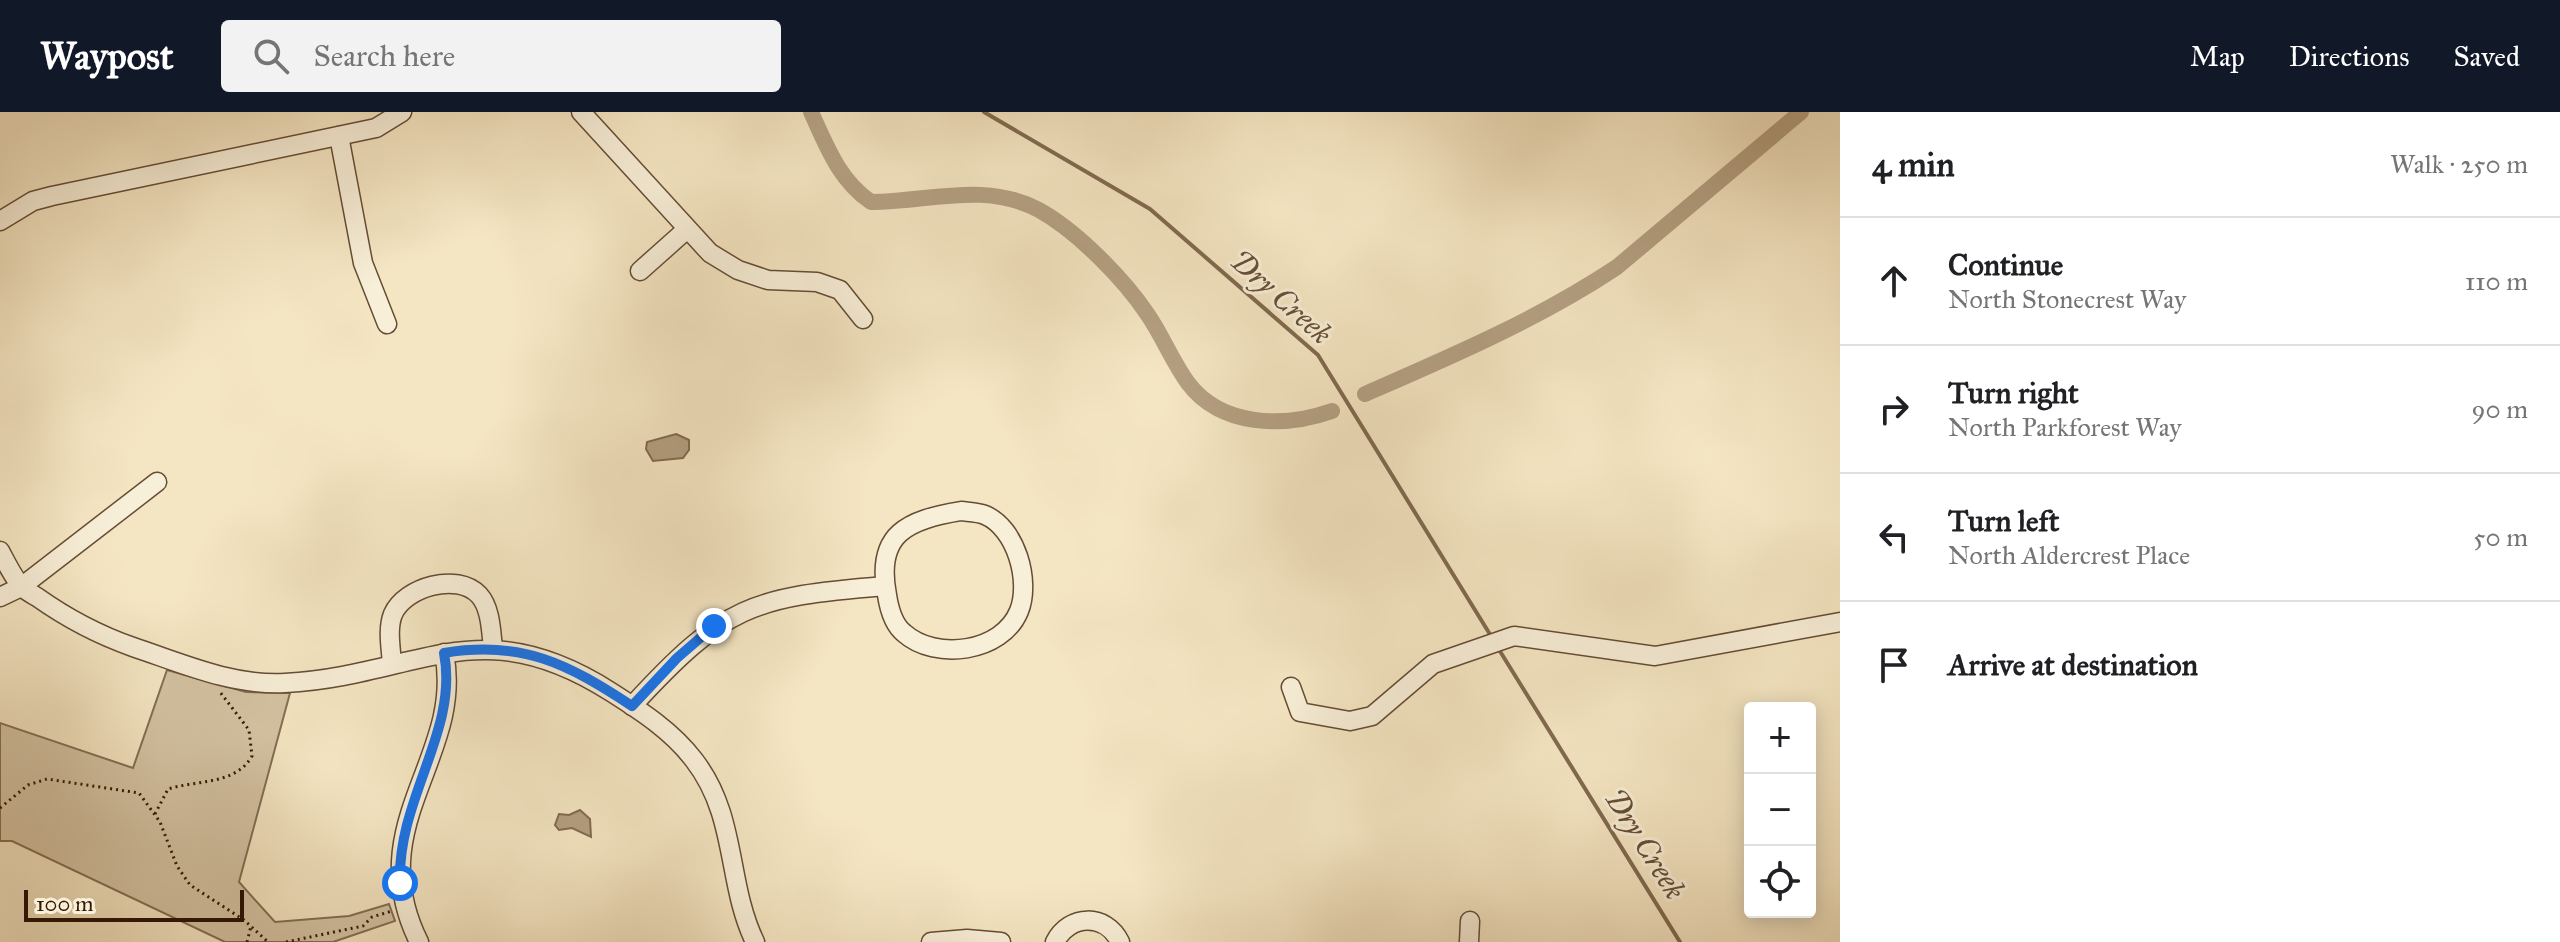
<!DOCTYPE html>
<html lang="en">
<head>
<meta charset="utf-8">
<style>
  body { margin:0; font-family:"IM FELL Great Primer",serif; background:#f2f2f2; color:#202124 }
  .controls { position:absolute; right:24px; bottom:24px; display:grid; overflow:hidden; border-radius:8px; box-shadow:0 4px 20px #0003 }
  .controls button { width:72px; height:72px; display:grid; place-items:center; padding:0; border:0; border-bottom:2px solid #e0e0e0; background:#fff; color:#202124; font:40px sans-serif }
  .scale { position:absolute; left:24px; bottom:20px; width:220px; box-sizing:border-box; padding-left:8px; border:4px solid #351905; border-top:0; font-size:22px; line-height:28px; white-space:nowrap; color:#351905; -webkit-text-stroke:6px #f8efd8; paint-order:stroke }
  .stop { position:absolute; width:24px; height:24px; margin:-18px; border:6px solid #1a73e8; border-radius:50%; background:#fff }
  .stop.end { background:#1a73e8; border-color:#fff; box-shadow:0 2px 8px #0008 }
  .list { margin:0; padding:0; list-style:none }
  h2 { display:flex; justify-content:space-between; align-items:center; height:104px; margin:0; padding:0 32px; font-size:34px }
  h2 small { font-size:26px; font-weight:400; color:#757577 }
  .list li { display:grid; grid-template-columns:52px 1fr auto; gap:24px; align-items:center; box-sizing:border-box; height:128px; padding:0 32px; border-top:2px solid #e0e0e0 }
  .list b { display:block; font-size:30px; white-space:nowrap }
  .list p { margin:0; font-size:26px; white-space:nowrap; color:#757577 }
  .list em { font-size:26px; font-style:normal; color:#757577 }
  .icon { flex:none; width:44px; height:44px; fill:none; stroke:currentColor; stroke-width:2; stroke-linecap:round; stroke-linejoin:round }
  .map { position:relative; flex:none; width:1840px; height:830px; overflow:hidden }
  header { display:flex; align-items:center; gap:48px; box-sizing:border-box; height:112px; padding:0 40px; background:#111827; color:#fff }
  header strong { font-size:38px }
  nav { display:flex; gap:44px; margin-inline-start:auto; font-size:28px }
  .search { width:560px; height:72px; background:#f2f2f2; display:flex; align-items:center; gap:20px; box-sizing:border-box; padding:0 28px; border-radius:8px; color:#757577; font-size:30px }
  main { display:flex }
  aside { flex:1; background:#fff }
  .map>svg:first-child { display:block }
  .green { fill:#d4c3a3; stroke:#846e54; stroke-width:2 }
  .water { fill:#b4a082; stroke:#816a50; stroke-width:2 }
  .lines { fill:none; stroke-linecap:round; stroke-linejoin:round }
  .stream { stroke:#816a50; stroke-width:4 }
  .canal { stroke:#b4a082; stroke-width:16 }
  .minor-casing { stroke:#654c34; stroke-width:21 }
  .path { stroke:#351905; stroke-width:3; stroke-dasharray:2 4; stroke-linecap:butt }
  .minor { stroke:#f8efd8; stroke-width:18 }
  .route { stroke:#1a73e8; stroke-width:10 }
  .labels { text-anchor:middle; dominant-baseline:central; stroke-width:6; stroke-linejoin:round; paint-order:stroke }
  .water-label { font-size:30px; font-style:italic; fill:#684f37; stroke:#f8efd8 }
</style>
</head>
<body>
<header>
<strong>Waypost</strong>
<div class="search"><svg class="icon" aria-label="search" viewBox="0 0 24 24"><circle cx="10" cy="10" r="6"/><path d="M15 15l6 6"/></svg>Search here</div>
<nav><a>Map</a><a>Directions</a><a>Saved</a></nav>
</header>
<main>
<div class="map">
<svg width="1840" height="830" viewBox="0 0 1840 830">
  <rect width="100%" height="100%" fill="#f5e6c3"/>
  <filter id="stains"><feTurbulence type="fractalNoise" baseFrequency=".0025" numOctaves="4"/><feColorMatrix values="0 0 0 0 .2 0 0 0 0 .09 0 0 0 0 .02 0 0 0 .5 -.17"/></filter>
  <radialGradient id="worn" r=".72"><stop offset=".6" stop-color="#630" stop-opacity="0"/><stop offset="1" stop-color="#630" stop-opacity=".3"/></radialGradient>
  <path class="green" d="M 167,558 L 246,580 L 290,581 L 239,770 L 275,810 L 349,804 L 389,792 L 395,809 L 333,830 L 225,830 L 12,729 L 0,729 L 0,611 L 133,656 Z"/>
  <g class="water">
    <path d="M 676,322 L 689,328 L 689,338 L 683,346 L 653,349 L 646,337 L 647,330 Z"/>
    <path d="M 580,698 L 590,707 L 591,725 L 572,716 L 559,718 L 555,713 L 559,702 L 569,703 Z"/>
  </g>
  <g class="lines">
    <g class="stream">
      <path d="M 984,0 L 1150,97 L 1318,243 L 1491,524"/>
      <path d="M 1498,536 L 1680,830"/>
    </g>
    <g class="canal">
      <path d="M 811,0 C 827,35 839,68 871,90 C 928,90 985,69 1039,98 C 1077,119 1124,167 1148,203 C 1163,225 1172,249 1188,271 C 1221,315 1284,316 1332,299"/>
      <path d="M 1365,282 C 1450,245 1539,207 1617,155 L 1801,0"/>
    </g>
    <g class="minor-casing">
      <g id="minor">
        <path d="M 581,0 L 710,141 L 738,158 L 768,168 L 817,170 L 840,178 L 863,207"/>
        <path d="M 339,24 L 363,151 L 387,212"/>
        <path d="M 0,109 L 33,89 L 52,84 L 376,16 L 402,0"/>
        <path d="M 640,159 L 686,118"/>
        <path d="M 961,399 C 968,400 978,400 985,403 C 1016,416 1031,469 1019,499 C 1002,541 935,549 904,521 C 894,513 889,496 887,483 C 875,421 908,408 961,399 Z"/>
        <path d="M 0,439 C 6,450 14,467 22,475 C 26,479 32,482 37,485 C 68,507 96,522 133,535 C 181,551 232,574 285,571 C 418,564 478,495 611,580 C 641,599 672,619 694,648 C 738,705 726,770 755,830"/>
        <path d="M 0,485 L 21,475 L 157,370"/>
        <path d="M 392,552 C 391,536 387,517 393,502 C 405,475 457,460 479,483 C 491,496 491,520 493,536"/>
        <path d="M 1291,575 L 1300,600 L 1350,609 L 1372,604 L 1433,552 L 1514,524 L 1655,544 L 1840,510"/>
        <path d="M 632,594 C 725,493 751,485 885,474"/>
        <path d="M 419,830 C 360,712 465,645 444,541"/>
        <path d="M 931,830 L 967,827 L 1001,830"/>
        <path d="M 1055,830 C 1069,802 1106,801 1120,830"/>
        <path d="M 1469,830 L 1470,809"/>
      </g>
    </g>
    <g class="path">
      <path d="M 0,696 L 28,673 L 47,667 L 139,681 L 160,710 L 177,754 L 190,773 L 244,808 L 268,830"/>
      <path d="M 155,702 L 168,677 C 196,668 236,673 252,644 L 249,618 L 220,580"/>
      <path d="M 247,830 L 251,814"/>
      <path d="M 286,830 L 363,814 L 372,805 L 392,799"/>
    </g>
    <use href="#minor" class="minor"/>
  </g>
  <g class="lines">
    <path class="route" d="M 400,771 C 397,686 459,619 444,541 C 523,528 568,552 632,594 L 677,546 L 714,514"/>
  </g>
  <g class="labels">
    <g class="water-label">
      <text transform="translate(1281 185) rotate(42)">Dry Creek</text>
      <text transform="translate(1645 732) rotate(58)">Dry Creek</text>
    </g>
  </g>
  <rect width="100%" height="100%" filter="url(#stains)"/>
  <rect width="100%" height="100%" fill="url(#worn)"/>
</svg>
<div class="controls">
<button>+</button>
<button>−</button>
<button><svg class="icon" aria-label="locate" viewBox="0 0 24 24"><circle cx="12" cy="12" r="6"/><path d="M12 2v4M12 18v4M2 12h4M18 12h4"/></svg></button>
</div>
<div class="scale">100 m</div>
<div class="stop" style="left:400px;top:771px"></div>
<div class="stop end" style="left:714px;top:514px"></div>
</div>
<aside>
<h2>4 min<small>Walk · 250 m</small></h2>
<ul class="list">
<li><svg class="icon" aria-label="ahead" viewBox="0 0 24 24"><path d="M12 20V5M6 11l6-6 6 6"/></svg><div><b>Continue</b><p>North Stonecrest Way</p></div><em>110 m</em></li>
<li><svg class="icon" aria-label="right" viewBox="0 0 24 24"><path d="M7 20v-9h11M14 6l5 5-5 5"/></svg><div><b>Turn right</b><p>North Parkforest Way</p></div><em>90 m</em></li>
<li><svg class="icon" aria-label="left" viewBox="0 0 24 24"><path d="M17 20v-9H6M10 6l-5 5 5 5"/></svg><div><b>Turn left</b><p>North Aldercrest Place</p></div><em>50 m</em></li>
<li><svg class="icon" aria-label="arrive" viewBox="0 0 24 24"><path d="M6 21V4h12l-3 4 3 4H6"/></svg><div><b>Arrive at destination</b></div></li>
</ul>
</aside>
</main>
</body>
</html>
